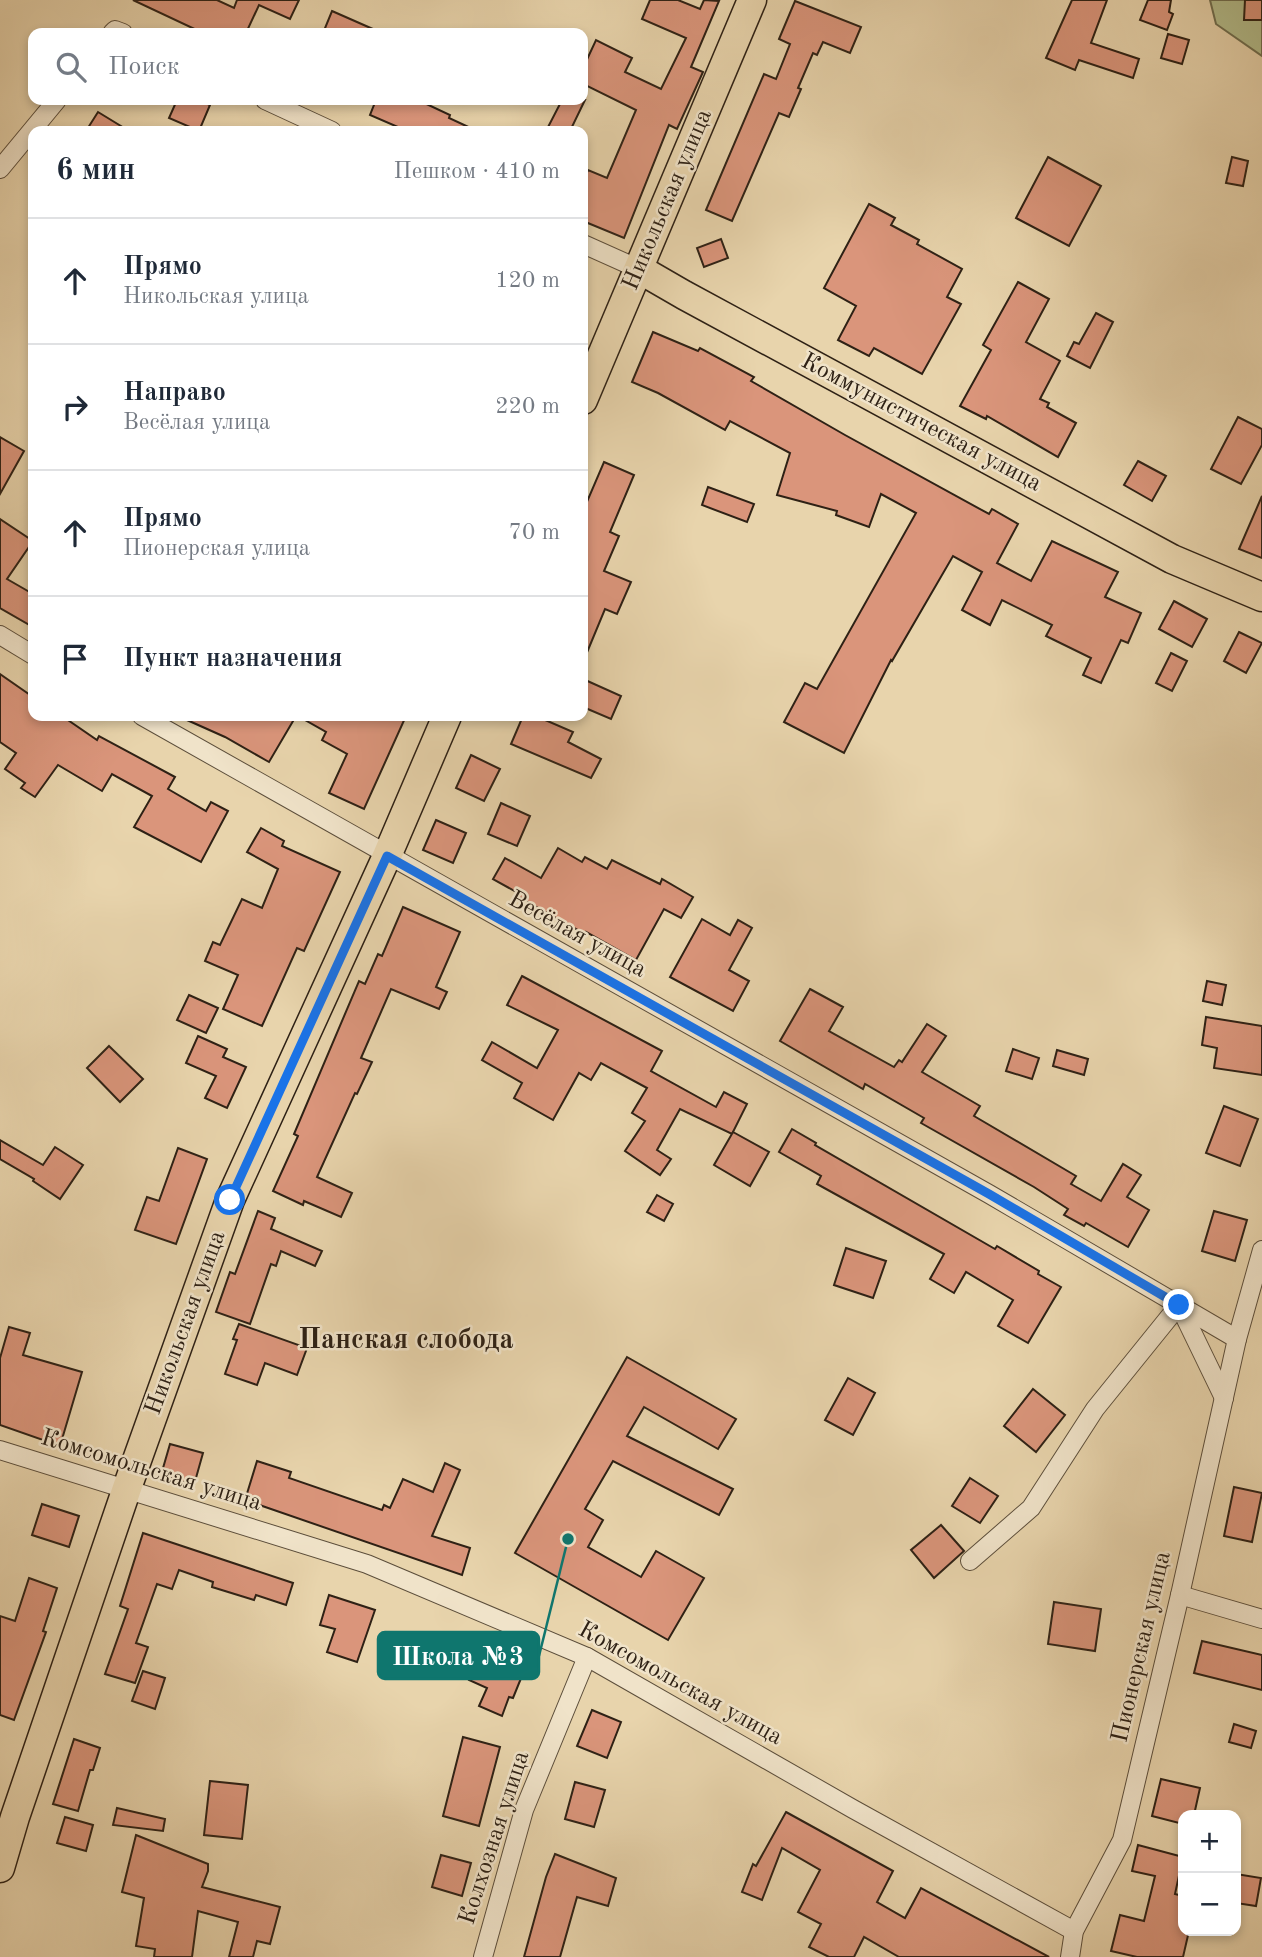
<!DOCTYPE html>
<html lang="ru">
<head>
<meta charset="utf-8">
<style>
  body { margin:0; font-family:"Old Standard TT",serif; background:#f2f2f3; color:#1f2937 }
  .controls { position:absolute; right:21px; bottom:21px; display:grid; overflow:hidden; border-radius:14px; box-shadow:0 4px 10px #0003 }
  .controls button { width:63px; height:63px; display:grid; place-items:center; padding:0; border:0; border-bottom:2px solid #e0e1e3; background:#fff; color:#1f2937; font:35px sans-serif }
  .stop { position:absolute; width:21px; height:21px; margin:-16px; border:5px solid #1a73e8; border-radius:50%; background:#fff }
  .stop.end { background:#1a73e8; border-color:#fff; box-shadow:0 2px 7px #0008 }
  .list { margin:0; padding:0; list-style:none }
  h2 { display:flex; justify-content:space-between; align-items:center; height:91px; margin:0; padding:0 28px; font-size:30px }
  h2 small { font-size:23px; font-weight:400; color:#747a83 }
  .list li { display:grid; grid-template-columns:46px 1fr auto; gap:21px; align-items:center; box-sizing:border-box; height:126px; padding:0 28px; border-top:2px solid #e0e1e3 }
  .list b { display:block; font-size:26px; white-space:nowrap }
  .list p { margin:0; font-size:23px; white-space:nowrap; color:#747a83 }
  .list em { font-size:23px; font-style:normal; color:#747a83 }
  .icon { flex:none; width:38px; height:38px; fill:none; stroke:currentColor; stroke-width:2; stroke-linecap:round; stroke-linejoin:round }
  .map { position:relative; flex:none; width:1262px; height:1957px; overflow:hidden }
  .search { position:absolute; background:#fff; box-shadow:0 4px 10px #0003; left:28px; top:28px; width:560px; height:77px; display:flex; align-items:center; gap:18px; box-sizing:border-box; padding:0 24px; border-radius:14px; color:#747a83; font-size:26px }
  .panel { position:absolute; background:#fff; box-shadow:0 4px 10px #0003; left:28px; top:126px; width:560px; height:595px; border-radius:14px }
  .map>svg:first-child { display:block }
  .green { fill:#b3bd8c; stroke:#706f50; stroke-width:2 }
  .building { fill:#da957b; stroke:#2e2115; stroke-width:2 }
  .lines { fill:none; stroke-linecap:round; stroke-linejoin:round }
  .street-casing { stroke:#5c4e3b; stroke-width:20 }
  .primary-casing { stroke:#2e2115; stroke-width:31 }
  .street { stroke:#f0e3c9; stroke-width:18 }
  .primary { stroke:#e8d4ac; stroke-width:28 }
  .route { stroke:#1a73e8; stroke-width:9 }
  .labels { text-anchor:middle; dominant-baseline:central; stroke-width:5; stroke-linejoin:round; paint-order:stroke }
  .street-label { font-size:24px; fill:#2e2115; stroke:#f0e3c9 }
  .quarter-label { font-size:28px; font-weight:bold; fill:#2e2115; stroke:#f0e3c9 }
  .leader { fill:none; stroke:#0f766e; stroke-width:2.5 }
  .callout-dot { fill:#0f766e; stroke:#f0e3c9; stroke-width:2.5 }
  .callout { fill:#0f766e; stroke:#0f766e; stroke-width:2.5 }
  .callout-label { font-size:26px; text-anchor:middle; font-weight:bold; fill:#fff }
</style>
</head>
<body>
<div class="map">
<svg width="1262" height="1957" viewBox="0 0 1262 1957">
  <rect width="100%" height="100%" fill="#e8d4ac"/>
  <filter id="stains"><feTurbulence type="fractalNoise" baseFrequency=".00286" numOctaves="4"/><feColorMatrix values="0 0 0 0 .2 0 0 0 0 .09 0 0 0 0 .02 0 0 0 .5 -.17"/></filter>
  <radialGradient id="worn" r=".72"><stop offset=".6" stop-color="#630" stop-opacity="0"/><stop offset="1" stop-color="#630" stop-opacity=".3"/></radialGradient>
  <path class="green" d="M 1210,0 L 1262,0 L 1262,56 L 1216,24 Z"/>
  <g class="building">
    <path d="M 133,0 L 217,0 L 234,8 L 237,0 L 299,0 L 290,19 L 259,5 L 246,33 L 203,33 Z"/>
    <path d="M 650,0 L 678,0 L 700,9 L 704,0 L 719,1 L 691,67 L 703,72 L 677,129 L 669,125 L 624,238 L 583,221 L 583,182 L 588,170 L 607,178 L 636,110 L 583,84 L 583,68 L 596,40 L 632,58 L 625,72 L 661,89 L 686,38 L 642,19 Z"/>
    <path d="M 1072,0 L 1107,0 L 1091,43 L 1139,59 L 1133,78 L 1079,60 L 1075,70 L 1046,58 Z"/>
    <path d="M 1148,0 L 1171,0 L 1169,12 L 1173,14 L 1167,30 L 1140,20 Z"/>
    <path d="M 1245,0 L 1262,0 L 1262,20 L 1244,20 Z"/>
    <path d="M 795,1 L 861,27 L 850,53 L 823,42 L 817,55 L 813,53 L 798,88 L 801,89 L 789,117 L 779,113 L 732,221 L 706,210 L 764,74 L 776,79 L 790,44 L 779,39 Z"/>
    <path d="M 332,11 L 382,33 L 323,33 Z"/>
    <path d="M 1168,34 L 1189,40 L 1182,64 L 1161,58 Z"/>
    <path d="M 177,100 L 198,100 L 210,105 L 199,131 L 169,118 Z"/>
    <path d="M 376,100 L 418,100 L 450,115 L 449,118 L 477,131 L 407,131 L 370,115 Z"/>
    <path d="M 562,100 L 585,100 L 570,131 L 546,131 Z"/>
    <path d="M 98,112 L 129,131 L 86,131 Z"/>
    <path d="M 1048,157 L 1101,186 L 1069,246 L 1016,218 Z"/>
    <path d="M 1232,157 L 1248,161 L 1243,186 L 1226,183 Z"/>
    <path d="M 869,204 L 895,218 L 891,225 L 919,240 L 917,244 L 962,269 L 947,297 L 961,304 L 922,374 L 874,348 L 869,356 L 838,340 L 856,306 L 824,288 Z"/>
    <path d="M 721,239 L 728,258 L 704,267 L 697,248 Z"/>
    <path d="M 1018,282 L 1049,299 L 1026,342 L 1060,361 L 1040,399 L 1049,403 L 1047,407 L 1076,423 L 1058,457 L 987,416 L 986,419 L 960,406 L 991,350 L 983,345 Z"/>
    <path d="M 1096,313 L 1113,322 L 1090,368 L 1067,356 L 1074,342 L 1079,344 Z"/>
    <path d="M 653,332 L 698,351 L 700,348 L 754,377 L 751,381 L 845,435 L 989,514 L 992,509 L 1018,524 L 997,563 L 1031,581 L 1052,541 L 1118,572 L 1105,597 L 1141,613 L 1128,643 L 1121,640 L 1101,683 L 1083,675 L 1091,658 L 1046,636 L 1052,625 L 1002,600 L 990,625 L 962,610 L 982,572 L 953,556 L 892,661 L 891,660 L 844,753 L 784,722 L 805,683 L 817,689 L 916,513 L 881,494 L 869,527 L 836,515 L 837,511 L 777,495 L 790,453 L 730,421 L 725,430 L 658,393 L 632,382 Z"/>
    <path d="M 1238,417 L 1262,429 L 1262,445 L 1241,484 L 1211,469 Z"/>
    <path d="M 0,437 L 24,451 L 0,494 Z"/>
    <path d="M 1138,461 L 1166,476 L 1152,501 L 1124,485 Z"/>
    <path d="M 604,462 L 634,475 L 610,532 L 619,536 L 604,571 L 631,582 L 617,614 L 605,609 L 583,662 L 583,511 Z"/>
    <path d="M 708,487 L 754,504 L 747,522 L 702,505 Z"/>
    <path d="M 1262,496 L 1262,558 L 1239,549 Z"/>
    <path d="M 0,519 L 33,541 L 7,579 L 33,594 L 33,627 L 0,608 Z"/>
    <path d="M 1174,601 L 1207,619 L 1192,647 L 1159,629 Z"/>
    <path d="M 1239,632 L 1262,643 L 1246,673 L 1224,661 Z"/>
    <path d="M 1171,653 L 1187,661 L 1172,691 L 1156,683 Z"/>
    <path d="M 0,674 L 33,697 L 33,716 L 62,716 L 97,740 L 99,736 L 175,777 L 168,789 L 206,811 L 211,802 L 228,811 L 201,862 L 134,827 L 152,796 L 112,774 L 102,791 L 58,765 L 35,797 L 21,788 L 25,783 L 5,769 L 16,753 L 0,742 Z"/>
    <path d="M 583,679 L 621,696 L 611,719 L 583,707 Z"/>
    <path d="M 178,716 L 296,716 L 269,762 L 225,737 Z"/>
    <path d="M 298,716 L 406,716 L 364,809 L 329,793 L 347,754 L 322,740 L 326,732 Z"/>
    <path d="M 523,716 L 536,716 L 573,732 L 568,742 L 601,759 L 591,778 L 511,744 Z"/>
    <path d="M 471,755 L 500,769 L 484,801 L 456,788 Z"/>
    <path d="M 501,803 L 530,816 L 517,846 L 488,834 Z"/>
    <path d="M 436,820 L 466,833 L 453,863 L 423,850 Z"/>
    <path d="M 261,828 L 284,841 L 282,846 L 340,872 L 304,951 L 297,948 L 262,1026 L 223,1009 L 238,975 L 205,961 L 213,942 L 220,945 L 242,899 L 262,908 L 278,869 L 247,852 Z"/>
    <path d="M 558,848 L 582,862 L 585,857 L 607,869 L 612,860 L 660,884 L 662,879 L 693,897 L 681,918 L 664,909 L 636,960 L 586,932 L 585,934 L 517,896 L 518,893 L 493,879 L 505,858 L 541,878 Z"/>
    <path d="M 403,907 L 460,932 L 436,987 L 447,992 L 439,1009 L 391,989 L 361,1058 L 372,1062 L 357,1094 L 355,1093 L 317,1177 L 352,1193 L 341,1217 L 304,1201 L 303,1205 L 273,1191 L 298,1136 L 294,1134 L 359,981 L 365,984 L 378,954 L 382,956 Z"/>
    <path d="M 702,919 L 730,935 L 738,920 L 752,928 L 729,970 L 749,981 L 733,1011 L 670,977 Z"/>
    <path d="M 522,976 L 662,1051 L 651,1071 L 716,1107 L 724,1092 L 747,1104 L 732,1134 L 680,1109 L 657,1150 L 671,1159 L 660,1175 L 625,1151 L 645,1121 L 632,1113 L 647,1088 L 601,1063 L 591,1080 L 579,1073 L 553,1120 L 514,1098 L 522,1083 L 482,1060 L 492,1042 L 537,1068 L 558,1030 L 507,1005 Z"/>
    <path d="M 1207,981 L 1226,985 L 1222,1005 L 1203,1001 Z"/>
    <path d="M 810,989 L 843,1007 L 829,1031 L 894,1067 L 899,1060 L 902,1062 L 927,1024 L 946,1036 L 922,1072 L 980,1106 L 974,1116 L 1076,1176 L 1071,1184 L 1101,1201 L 1123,1164 L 1141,1175 L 1127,1197 L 1149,1210 L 1128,1247 L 1086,1223 L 1084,1226 L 1064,1215 L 1068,1209 L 1034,1187 L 921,1123 L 924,1118 L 865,1084 L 863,1089 L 780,1041 Z"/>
    <path d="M 189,995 L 218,1008 L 206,1033 L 177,1020 Z"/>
    <path d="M 1206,1017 L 1262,1026 L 1262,1075 L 1214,1068 L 1217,1048 L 1202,1045 Z"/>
    <path d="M 198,1036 L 227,1049 L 223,1057 L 246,1067 L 227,1108 L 205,1098 L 216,1076 L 186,1063 Z"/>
    <path d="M 109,1046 L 143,1079 L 120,1102 L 87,1068 Z"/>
    <path d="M 1013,1049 L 1039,1058 L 1032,1079 L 1006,1071 Z"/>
    <path d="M 1057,1050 L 1088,1059 L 1084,1075 L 1053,1066 Z"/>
    <path d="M 1224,1106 L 1258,1119 L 1240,1166 L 1206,1153 Z"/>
    <path d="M 792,1129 L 816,1143 L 815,1145 L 995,1249 L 997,1246 L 1039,1271 L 1038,1274 L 1061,1287 L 1028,1343 L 998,1326 L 1013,1300 L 966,1272 L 954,1293 L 930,1279 L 944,1254 L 817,1184 L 821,1176 L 779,1152 Z"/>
    <path d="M 733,1132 L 769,1152 L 750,1186 L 714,1165 Z"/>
    <path d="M 0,1140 L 43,1165 L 55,1147 L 83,1165 L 60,1199 L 33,1181 L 34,1179 L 0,1159 Z"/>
    <path d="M 178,1148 L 207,1159 L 176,1244 L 135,1230 L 147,1197 L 159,1201 Z"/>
    <path d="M 657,1195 L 673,1204 L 664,1221 L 647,1212 Z"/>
    <path d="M 258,1211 L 275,1218 L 271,1229 L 322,1251 L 315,1266 L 281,1251 L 276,1266 L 271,1264 L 250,1324 L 216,1312 L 230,1272 L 235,1274 Z"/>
    <path d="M 1214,1211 L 1247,1220 L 1235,1261 L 1202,1251 Z"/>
    <path d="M 846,1248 L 886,1261 L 873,1298 L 834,1285 Z"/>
    <path d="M 239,1324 L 307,1348 L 297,1375 L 265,1363 L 257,1385 L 225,1374 L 237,1340 L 233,1339 Z"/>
    <path d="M 9,1327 L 30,1333 L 23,1355 L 82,1372 L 60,1446 L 0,1425 L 0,1358 Z"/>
    <path d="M 627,1357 L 736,1419 L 718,1449 L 644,1407 L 627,1436 L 733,1489 L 719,1515 L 613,1461 L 585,1509 L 603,1520 L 588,1547 L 641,1577 L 656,1551 L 704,1578 L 668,1640 L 515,1553 Z"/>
    <path d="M 848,1378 L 875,1393 L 853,1435 L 825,1420 Z"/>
    <path d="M 1033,1389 L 1065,1415 L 1036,1452 L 1004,1426 Z"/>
    <path d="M 170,1444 L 203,1453 L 194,1485 L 161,1475 Z"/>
    <path d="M 257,1461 L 291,1472 L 289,1478 L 382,1510 L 384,1505 L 390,1508 L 403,1479 L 433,1492 L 445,1463 L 460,1470 L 432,1536 L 470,1548 L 462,1575 L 245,1500 Z"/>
    <path d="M 970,1478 L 998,1496 L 980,1523 L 952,1506 Z"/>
    <path d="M 1234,1487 L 1262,1493 L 1252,1542 L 1224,1536 Z"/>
    <path d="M 42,1504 L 79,1516 L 69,1547 L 32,1535 Z"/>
    <path d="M 941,1525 L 964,1551 L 934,1578 L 911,1550 Z"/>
    <path d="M 143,1533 L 293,1583 L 286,1605 L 256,1595 L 254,1600 L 212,1587 L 213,1582 L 179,1570 L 172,1589 L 157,1584 L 136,1643 L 148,1647 L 135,1683 L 105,1674 L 128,1609 L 120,1606 Z"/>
    <path d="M 29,1578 L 57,1588 L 43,1631 L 46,1632 L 14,1720 L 0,1715 L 0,1616 L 15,1621 Z"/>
    <path d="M 329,1595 L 375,1610 L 357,1662 L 327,1652 L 335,1629 L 320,1625 Z"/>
    <path d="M 1054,1602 L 1101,1609 L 1095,1651 L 1048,1644 Z"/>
    <path d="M 1202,1641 L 1262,1655 L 1262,1690 L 1194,1673 Z"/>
    <path d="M 482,1648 L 526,1666 L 513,1698 L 509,1697 L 502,1716 L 479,1706 L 487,1688 L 469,1680 Z"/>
    <path d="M 143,1671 L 165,1678 L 155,1709 L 132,1701 Z"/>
    <path d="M 592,1710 L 621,1722 L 607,1758 L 577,1746 Z"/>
    <path d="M 1234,1724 L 1256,1731 L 1251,1748 L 1229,1742 Z"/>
    <path d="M 463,1737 L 500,1747 L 479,1826 L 443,1816 Z"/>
    <path d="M 74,1739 L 100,1748 L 93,1770 L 90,1770 L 78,1811 L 53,1804 Z"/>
    <path d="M 1161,1779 L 1200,1788 L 1194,1815 L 1183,1815 L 1183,1824 L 1152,1816 Z"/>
    <path d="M 210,1781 L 248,1785 L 242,1839 L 204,1835 Z"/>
    <path d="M 575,1782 L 605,1790 L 594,1827 L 565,1819 Z"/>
    <path d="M 117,1808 L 165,1819 L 163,1831 L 113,1825 Z"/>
    <path d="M 786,1812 L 893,1871 L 877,1902 L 905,1918 L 921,1888 L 1049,1957 L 899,1957 L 864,1937 L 854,1957 L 829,1957 L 809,1947 L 821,1924 L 798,1912 L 820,1870 L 782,1848 L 762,1900 L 742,1892 L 753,1864 L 756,1866 Z"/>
    <path d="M 65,1817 L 93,1825 L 86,1851 L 57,1843 Z"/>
    <path d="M 136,1835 L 208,1864 L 208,1871 L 202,1887 L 280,1907 L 270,1944 L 257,1941 L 253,1957 L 229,1957 L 238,1922 L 198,1911 L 192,1957 L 154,1957 L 155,1949 L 136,1946 L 144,1898 L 122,1892 Z"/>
    <path d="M 1138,1845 L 1183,1857 L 1175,1894 L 1183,1896 L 1183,1931 L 1189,1931 L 1183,1957 L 1137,1957 L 1111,1951 L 1120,1915 L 1144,1921 L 1155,1876 L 1132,1871 Z"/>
    <path d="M 555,1854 L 616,1878 L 608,1906 L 577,1897 L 560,1957 L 524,1957 L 546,1877 Z"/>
    <path d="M 441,1855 L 471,1863 L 462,1896 L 432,1887 Z"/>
    <path d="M 1236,1874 L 1261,1878 L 1256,1906 L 1236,1903 Z"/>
  </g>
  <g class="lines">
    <g class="street-casing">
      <g id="street">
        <path d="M 112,33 L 115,30 L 123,33"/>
        <path d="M 265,100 L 332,131"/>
        <path d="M 0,169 L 57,100"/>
        <path d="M 583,244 L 639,269"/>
        <path d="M 0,635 L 33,655"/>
        <path d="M 142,716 L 989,1194 L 1237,1339"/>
        <path d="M 0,1450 L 367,1564 L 587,1657 L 853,1809 L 1074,1931"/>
        <path d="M 970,1561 L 1031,1508 L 1095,1409 L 1179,1305 L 1224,1398"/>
        <path d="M 1180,1595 L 1262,1619"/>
        <path d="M 483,1957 L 524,1810 L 587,1657"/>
        <path d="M 1070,1957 L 1074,1931 L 1122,1840 L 1180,1595 L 1237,1339 L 1262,1250"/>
      </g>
    </g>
    <g class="primary-casing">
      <g id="primary">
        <path d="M 639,269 L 684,295 L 1172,559 L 1262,597"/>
        <path d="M 583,400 L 752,0"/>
        <path d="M 0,1868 L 15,1817 L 127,1488 L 230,1200 L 387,856 L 447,716"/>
      </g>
    </g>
    <use href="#street" class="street"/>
    <use href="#primary" class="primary"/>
  </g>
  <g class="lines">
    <path class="route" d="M 230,1200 L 387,856 L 989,1194 L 1179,1305"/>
  </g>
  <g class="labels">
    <g class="street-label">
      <text transform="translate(668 200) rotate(-67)">Никольская улица</text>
      <text transform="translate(921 423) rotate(28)">Коммунистическая улица</text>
      <text transform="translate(577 935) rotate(29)">Весёлая улица</text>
      <text transform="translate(186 1323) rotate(-70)">Никольская улица</text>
      <text transform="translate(151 1471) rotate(17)">Комсомольская улица</text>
      <text transform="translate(1142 1647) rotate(-77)">Пионерская улица</text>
      <text transform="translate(680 1684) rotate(29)">Комсомольская улица</text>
      <text transform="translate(495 1838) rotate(-72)">Колхозная улица</text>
    </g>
    <g class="quarter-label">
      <text x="406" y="1341">Панская слобода</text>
    </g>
  </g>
  <path class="leader" d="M568 1539L539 1656"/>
  <circle class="callout-dot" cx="568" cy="1539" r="7"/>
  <rect class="callout" x="378" y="1632" width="161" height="47" rx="7"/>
  <g class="callout-label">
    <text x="458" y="1665">Школа №3</text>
  </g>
  <rect width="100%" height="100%" filter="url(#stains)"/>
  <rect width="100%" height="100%" fill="url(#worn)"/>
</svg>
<div class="controls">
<button>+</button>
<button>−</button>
</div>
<div class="stop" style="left:230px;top:1200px"></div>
<div class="stop end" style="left:1179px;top:1305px"></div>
<div class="search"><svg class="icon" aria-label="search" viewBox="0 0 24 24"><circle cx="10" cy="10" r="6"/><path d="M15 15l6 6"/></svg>Поиск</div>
<section class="panel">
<h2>6 мин<small>Пешком · 410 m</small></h2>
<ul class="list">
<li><svg class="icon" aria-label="ahead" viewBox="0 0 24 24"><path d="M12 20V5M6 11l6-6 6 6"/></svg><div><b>Прямо</b><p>Никольская улица</p></div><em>120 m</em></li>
<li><svg class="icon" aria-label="right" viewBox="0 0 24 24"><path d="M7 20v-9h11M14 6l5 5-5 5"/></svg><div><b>Направо</b><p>Весёлая улица</p></div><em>220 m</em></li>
<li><svg class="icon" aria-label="ahead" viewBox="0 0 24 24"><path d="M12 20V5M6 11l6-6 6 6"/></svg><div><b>Прямо</b><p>Пионерская улица</p></div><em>70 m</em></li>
<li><svg class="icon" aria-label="arrive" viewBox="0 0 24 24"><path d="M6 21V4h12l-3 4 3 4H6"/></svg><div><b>Пункт назначения</b></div></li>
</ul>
</section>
</div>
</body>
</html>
